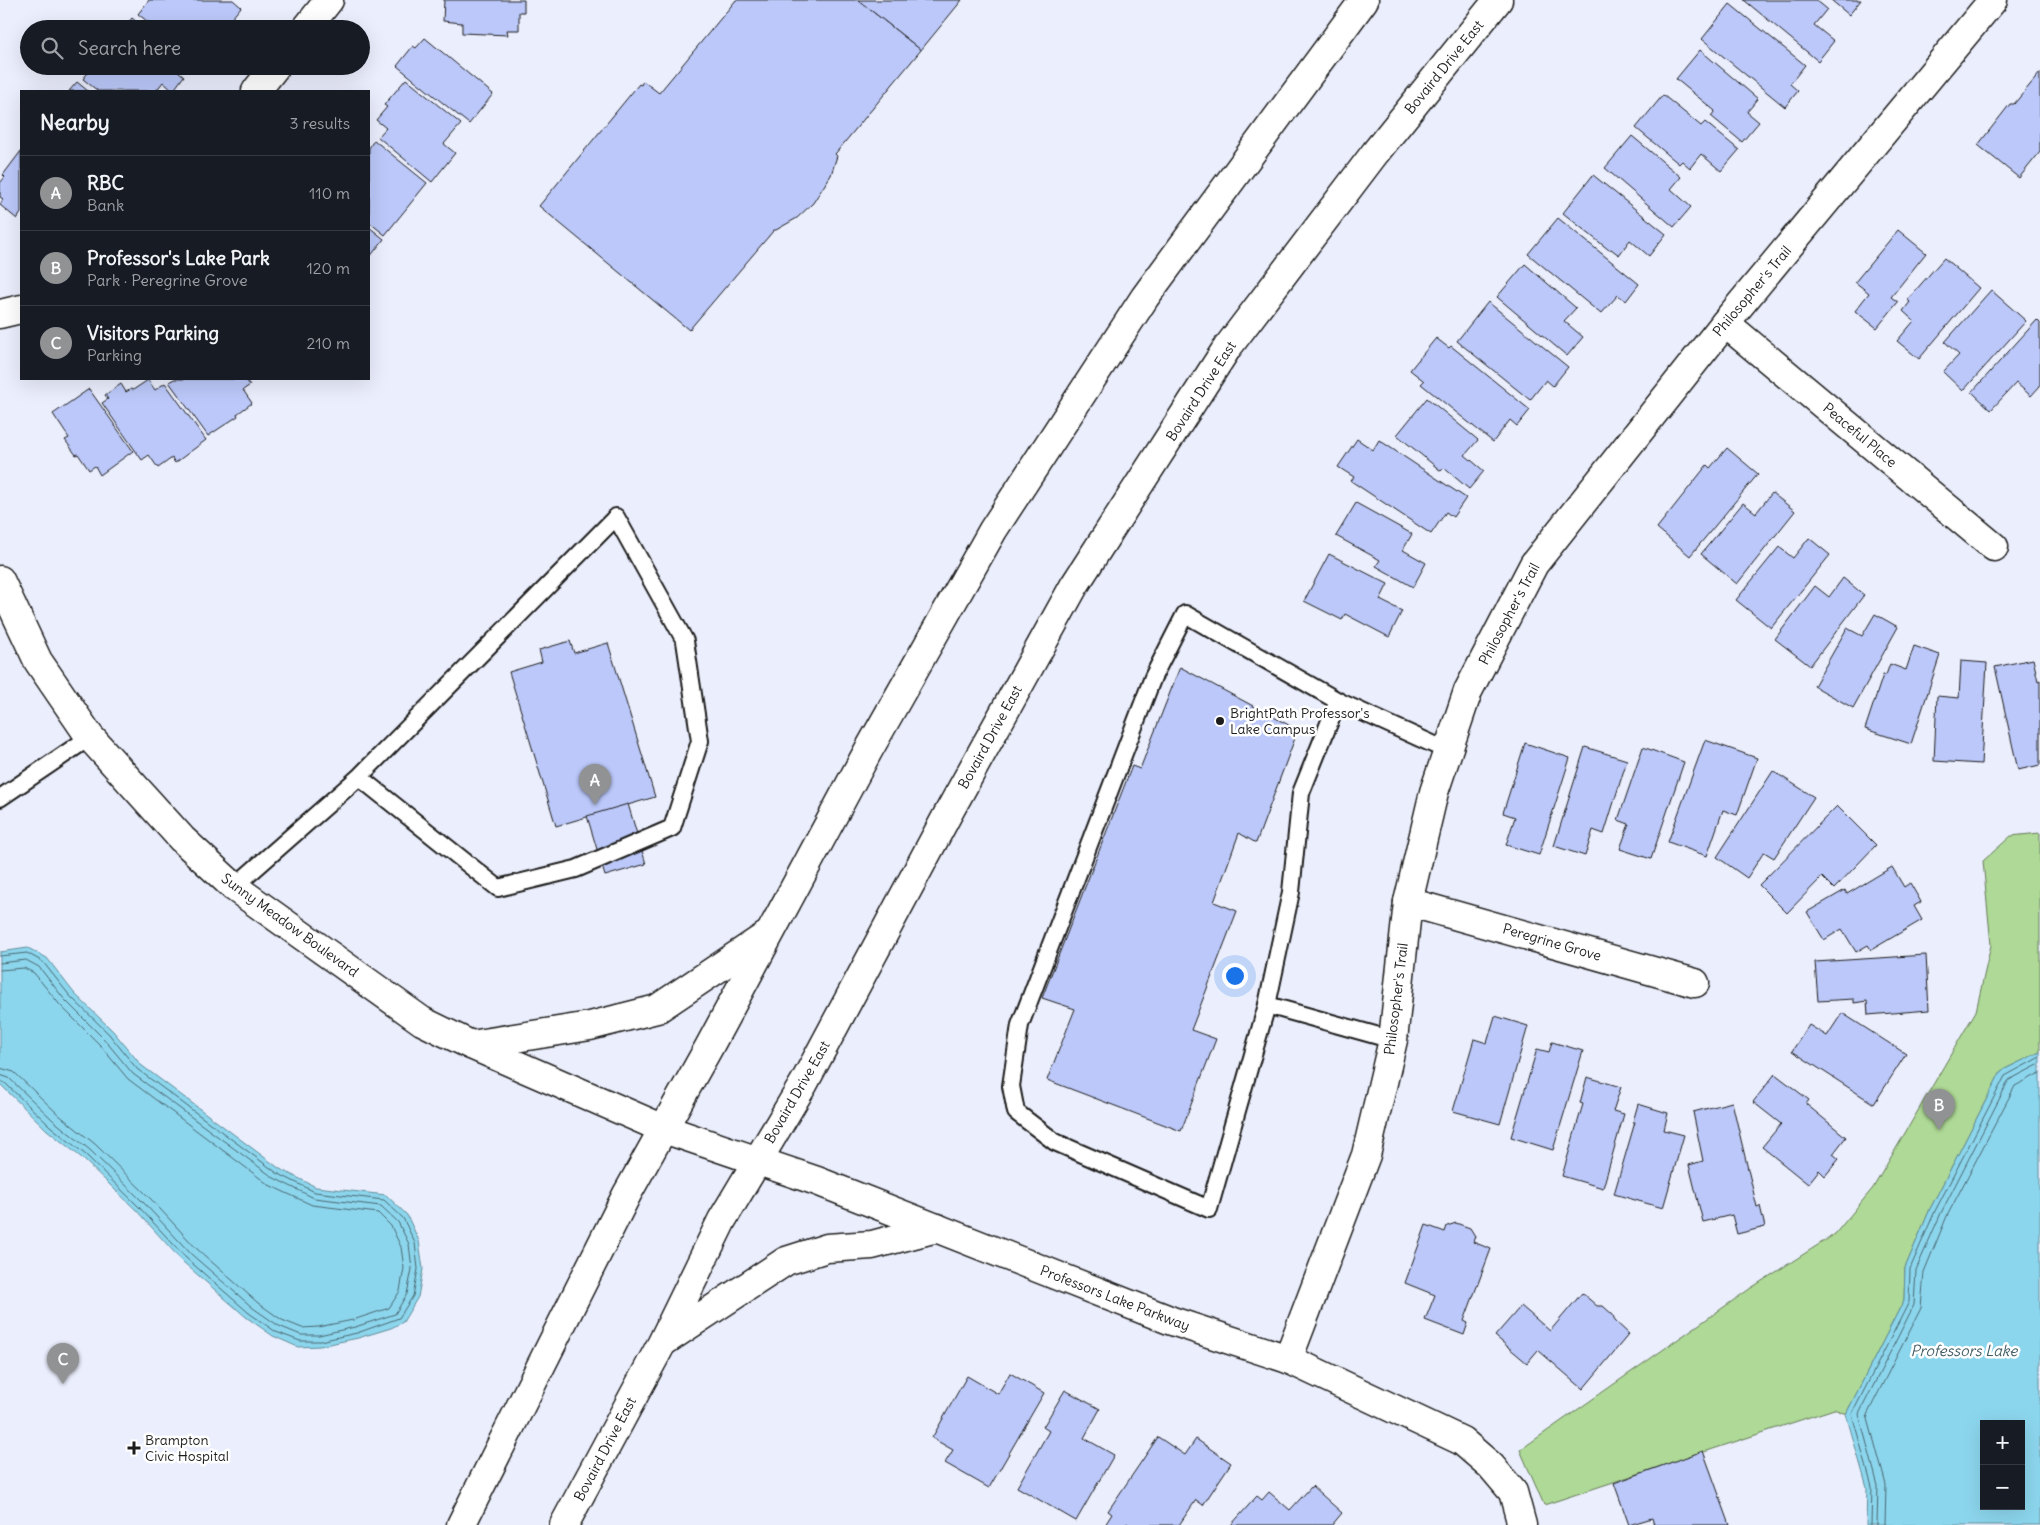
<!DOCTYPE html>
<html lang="en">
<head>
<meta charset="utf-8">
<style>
  body { margin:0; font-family:Delius,sans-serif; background:#20242c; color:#f1f3f6 }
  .controls { position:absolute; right:15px; bottom:15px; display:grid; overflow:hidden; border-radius:0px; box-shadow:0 5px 20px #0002 }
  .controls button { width:45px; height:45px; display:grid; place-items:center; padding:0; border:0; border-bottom:1px solid #363941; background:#171b24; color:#f1f3f6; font:25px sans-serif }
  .you { position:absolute; left:1234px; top:975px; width:18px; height:18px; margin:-12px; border:4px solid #fff; border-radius:50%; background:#1a73e8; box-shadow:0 0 0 8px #1a73e833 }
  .badge { display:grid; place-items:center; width:32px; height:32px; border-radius:50%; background:#919294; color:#fff; font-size:16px; font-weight:700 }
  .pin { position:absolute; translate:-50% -41px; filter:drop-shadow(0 1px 2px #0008) }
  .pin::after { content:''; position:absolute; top:26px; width:18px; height:15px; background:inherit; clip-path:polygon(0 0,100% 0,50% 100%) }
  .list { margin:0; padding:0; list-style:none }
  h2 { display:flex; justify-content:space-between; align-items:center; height:65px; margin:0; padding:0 20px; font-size:21px }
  h2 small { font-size:16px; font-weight:400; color:#9ea1a6 }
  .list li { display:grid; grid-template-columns:32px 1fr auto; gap:15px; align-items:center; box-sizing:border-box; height:75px; padding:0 20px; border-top:1px solid #363941 }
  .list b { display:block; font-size:19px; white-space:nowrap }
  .list p { margin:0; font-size:16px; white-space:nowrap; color:#9ea1a6 }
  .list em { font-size:16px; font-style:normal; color:#9ea1a6 }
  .icon { flex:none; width:28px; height:28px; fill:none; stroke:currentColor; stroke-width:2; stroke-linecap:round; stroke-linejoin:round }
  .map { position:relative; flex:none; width:2040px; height:1525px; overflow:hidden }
  .search { position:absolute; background:#171b24; box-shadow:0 5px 20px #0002; left:20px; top:20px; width:350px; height:55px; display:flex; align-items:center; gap:12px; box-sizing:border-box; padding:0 18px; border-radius:28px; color:#9ea1a6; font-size:19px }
  .panel { position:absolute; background:#171b24; box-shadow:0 5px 20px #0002; left:20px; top:90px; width:350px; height:290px; border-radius:0px }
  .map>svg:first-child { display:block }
  .green { fill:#aed996; stroke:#657a59 }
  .water { fill:#8cd6ed; stroke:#5f8c99; fill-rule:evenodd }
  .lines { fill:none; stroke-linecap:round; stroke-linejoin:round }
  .shore { stroke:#496670; stroke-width:1 }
  .building { fill:#bbc8f9; stroke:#1c1c1c }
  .lane-casing { stroke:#1c1c1c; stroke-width:20 }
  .street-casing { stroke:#1c1c1c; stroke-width:31 }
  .secondary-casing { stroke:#1c1c1c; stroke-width:31 }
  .lane { stroke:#fff; stroke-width:16 }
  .street { stroke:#fff; stroke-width:28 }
  .secondary { stroke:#fff; stroke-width:28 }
  .poi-dot { fill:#1c1c1c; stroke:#fff; stroke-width:2 }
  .labels { text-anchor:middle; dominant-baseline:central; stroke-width:5; stroke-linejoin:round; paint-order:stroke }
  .street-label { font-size:14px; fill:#1c1c1c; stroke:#fff }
  .poi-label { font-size:14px; fill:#1c1c1c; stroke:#fff; text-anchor:start }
  .water-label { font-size:15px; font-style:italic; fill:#435d65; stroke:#fff }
</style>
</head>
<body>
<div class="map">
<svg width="2040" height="1525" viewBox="0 0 2040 1525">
  <rect width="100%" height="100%" fill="#ebeefd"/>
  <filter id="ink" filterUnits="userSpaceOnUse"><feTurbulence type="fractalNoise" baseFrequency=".02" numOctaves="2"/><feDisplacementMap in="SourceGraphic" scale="10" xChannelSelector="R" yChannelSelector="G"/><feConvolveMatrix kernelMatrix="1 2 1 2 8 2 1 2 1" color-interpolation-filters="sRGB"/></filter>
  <g filter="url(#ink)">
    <path class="green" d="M 2040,833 L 2040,1052 L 2001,1071 L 1930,1209 L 1905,1268 L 1904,1300 L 1846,1414 L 1834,1409 L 1544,1505 L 1520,1450 L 1751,1288 L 1835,1234 L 1873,1188 L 1976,1011 L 1991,945 L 1983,861 L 2011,836 Z"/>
    <g class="water">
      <path d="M 28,948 L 47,958 L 74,993 L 113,1031 L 141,1065 L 280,1169 L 316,1187 L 386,1195 L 407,1215 L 419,1241 L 423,1269 L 418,1297 L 403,1322 L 391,1328 L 358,1338 L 320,1346 L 298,1347 L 273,1336 L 246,1317 L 183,1262 L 136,1210 L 82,1158 L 47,1130 L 0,1084 L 0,952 Z"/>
      <path d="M 2040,1052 L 2040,1525 L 1866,1525 L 1867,1488 L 1846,1414 L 1904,1300 L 1905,1268 L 1930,1209 L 2001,1071 ZM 1984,1424 L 2021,1424 L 2021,1506 L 1984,1506 Z"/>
    </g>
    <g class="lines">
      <g class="shore">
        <path d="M 0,956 L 27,953 L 43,962 L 70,996 L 109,1034 L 137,1069 L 277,1173 L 315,1192 L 384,1200 L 403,1218 L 415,1243 L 418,1269 L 413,1296 L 399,1318 L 357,1333 L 320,1341 L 300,1341 L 276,1332 L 249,1313 L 186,1258 L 139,1207 L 86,1155 L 50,1126 L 5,1083 L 0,1081"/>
        <path d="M 0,963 L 26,960 L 39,967 L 65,1000 L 104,1039 L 133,1074 L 274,1178 L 314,1198 L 381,1206 L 398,1222 L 409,1244 L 412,1269 L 407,1294 L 395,1314 L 355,1327 L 319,1335 L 301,1335 L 279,1326 L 253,1308 L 191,1254 L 144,1203 L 90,1150 L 54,1121 L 9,1078 L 0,1075"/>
        <path d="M 0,970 L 24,968 L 34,973 L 60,1005 L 99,1044 L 128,1079 L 269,1185 L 312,1205 L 378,1213 L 391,1226 L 401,1247 L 404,1268 L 400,1291 L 389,1308 L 353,1320 L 318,1327 L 302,1328 L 282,1320 L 258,1303 L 196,1248 L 149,1197 L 95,1144 L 59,1115 L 14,1072 L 0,1068"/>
        <path d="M 1871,1525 L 1872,1487 L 1852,1414 L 1909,1302 L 1910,1269 L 1935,1211 L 2005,1076 L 2040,1057"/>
        <path d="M 1877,1525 L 1878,1486 L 1859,1414 L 1914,1305 L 1916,1270 L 1941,1213 L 2009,1080 L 2040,1064"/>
        <path d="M 1885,1525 L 1886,1485 L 1867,1415 L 1921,1308 L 1924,1272 L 1947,1216 L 2015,1086 L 2040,1073"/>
      </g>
    </g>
    <g class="building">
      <path d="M 149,0 L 233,0 L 241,7 L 227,24 L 222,20 L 218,25 L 223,29 L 157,29 L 138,14 Z"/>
      <path d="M 444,0 L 524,0 L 524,12 L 519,12 L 519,30 L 507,30 L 508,35 L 462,33 L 462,23 L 443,21 Z"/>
      <path d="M 736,0 L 858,0 L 921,50 L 835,154 L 837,156 L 831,175 L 813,203 L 797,218 L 776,230 L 774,230 L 689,330 L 539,206 L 639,84 L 641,85 L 643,81 L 659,93 Z"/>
      <path d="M 858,0 L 962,0 L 921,50 Z"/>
      <path d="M 1744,0 L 1816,0 L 1827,9 L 1814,25 L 1834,41 L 1818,61 Z"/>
      <path d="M 1831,0 L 1861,0 L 1849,15 Z"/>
      <path d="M 1730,4 L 1805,65 L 1790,84 L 1798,91 L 1785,107 L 1702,39 Z"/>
      <path d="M 132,18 L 145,29 L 123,29 Z"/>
      <path d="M 425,38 L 493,94 L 469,124 L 397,66 L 413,46 L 416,48 Z"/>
      <path d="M 1700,50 L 1758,99 L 1747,112 L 1759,122 L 1742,142 L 1711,116 L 1715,111 L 1676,79 Z"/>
      <path d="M 93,66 L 172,66 L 184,76 L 173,91 L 163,82 L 156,91 L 98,91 L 83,79 Z"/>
      <path d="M 2040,73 L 2040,152 L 2019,178 L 1978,145 L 2010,104 L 2014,104 Z"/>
      <path d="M 406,79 L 461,124 L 444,144 L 455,153 L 432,182 L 378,137 L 386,128 L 376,120 L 387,107 L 384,105 Z"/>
      <path d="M 77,82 L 88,91 L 69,91 Z"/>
      <path d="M 1663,95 L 1701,126 L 1705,122 L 1739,150 L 1721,171 L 1701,154 L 1690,168 L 1682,161 L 1679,164 L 1636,128 Z"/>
      <path d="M 1632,136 L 1681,177 L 1671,189 L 1691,207 L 1674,227 L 1605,168 Z"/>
      <path d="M 374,140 L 427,183 L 385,235 L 369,222 L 369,148 Z"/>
      <path d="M 21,151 L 21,213 L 17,219 L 0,205 L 3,199 L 0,197 L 0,183 L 5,177 L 3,175 Z"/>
      <path d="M 1593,175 L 1666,234 L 1649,256 L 1630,240 L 1619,255 L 1611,249 L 1609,250 L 1563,213 Z"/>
      <path d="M 1558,218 L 1639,284 L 1626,301 L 1618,295 L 1601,314 L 1528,254 Z"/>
      <path d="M 369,227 L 384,239 L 369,258 Z"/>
      <path d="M 1898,230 L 1926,253 L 1891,297 L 1898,302 L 1877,328 L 1855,311 L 1869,293 L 1855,282 Z"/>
      <path d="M 1944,258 L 1979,288 L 1919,359 L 1897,341 L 1914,321 L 1903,311 L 1910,302 L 1907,300 Z"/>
      <path d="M 1525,264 L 1576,308 L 1564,321 L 1583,337 L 1567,356 L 1497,297 Z"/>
      <path d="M 1991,290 L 2026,321 L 1963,391 L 1943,372 L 1959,355 L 1945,342 Z"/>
      <path d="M 1488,302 L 1568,367 L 1553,386 L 1546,380 L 1530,400 L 1457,341 Z"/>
      <path d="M 2037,320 L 2040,323 L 2040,386 L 2031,396 L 2016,383 L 1991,410 L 1972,392 Z"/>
      <path d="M 1436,338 L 1449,348 L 1451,346 L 1530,410 L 1517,426 L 1510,420 L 1493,442 L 1421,384 L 1424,381 L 1410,370 Z"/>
      <path d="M 174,379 L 245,379 L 250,385 L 243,390 L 252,403 L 237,414 L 238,416 L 208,436 L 169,382 Z"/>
      <path d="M 148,380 L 155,390 L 165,383 L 206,440 L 175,463 L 172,458 L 158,468 L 149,455 L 142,460 L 102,403 L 108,399 L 105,395 L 121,384 L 126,392 L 131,389 L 133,390 Z"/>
      <path d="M 89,389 L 133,451 L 100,475 L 95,466 L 89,470 L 78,454 L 76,455 L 65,440 L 69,438 L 53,414 Z"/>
      <path d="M 1427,398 L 1478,440 L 1465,455 L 1484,471 L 1469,489 L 1444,468 L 1441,471 L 1397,435 Z"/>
      <path d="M 1357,439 L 1373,450 L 1379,440 L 1466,498 L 1453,517 L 1446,512 L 1431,534 L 1351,481 L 1354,477 L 1338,467 Z"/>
      <path d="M 1727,448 L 1758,474 L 1690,556 L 1657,528 L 1707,465 L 1710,468 Z"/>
      <path d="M 1772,493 L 1795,511 L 1737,584 L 1701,554 L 1743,503 L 1756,513 Z"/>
      <path d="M 1356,503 L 1412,534 L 1403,550 L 1426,563 L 1413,587 L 1376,566 L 1380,560 L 1336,536 Z"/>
      <path d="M 1809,538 L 1830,555 L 1771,628 L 1736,600 L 1779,547 L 1793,558 Z"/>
      <path d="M 1329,554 L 1388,584 L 1380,600 L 1402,611 L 1389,637 L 1345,614 L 1342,620 L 1304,601 Z"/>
      <path d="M 1843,578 L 1864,595 L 1810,666 L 1775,639 L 1815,586 L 1829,597 Z"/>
      <path d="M 1875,614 L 1898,627 L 1853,708 L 1814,686 L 1847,628 L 1862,636 Z"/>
      <path d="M 570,641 L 574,653 L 608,643 L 655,797 L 556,826 L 509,672 L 542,662 L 539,650 Z"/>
      <path d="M 1914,646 L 1940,655 L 1911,744 L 1865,729 L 1883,675 L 1886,675 L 1890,664 L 1906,670 Z"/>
      <path d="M 2033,659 L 2038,681 L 2040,680 L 2040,765 L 2018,770 L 1995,667 Z"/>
      <path d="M 1961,661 L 1987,663 L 1981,764 L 1934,761 L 1937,696 L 1959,698 Z"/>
      <path d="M 1180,667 L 1298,730 L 1256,843 L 1239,833 L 1214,902 L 1237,911 L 1191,1030 L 1216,1039 L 1181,1131 L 1047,1080 L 1075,1009 L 1042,998 L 1132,766 L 1140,769 Z"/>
      <path d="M 1705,740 L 1757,758 L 1737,815 L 1723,810 L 1707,856 L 1668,842 Z"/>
      <path d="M 1525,743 L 1570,758 L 1539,855 L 1506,845 L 1515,817 L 1503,813 Z"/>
      <path d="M 1585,747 L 1627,760 L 1604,834 L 1593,830 L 1585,856 L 1554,846 Z"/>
      <path d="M 1643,747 L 1684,762 L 1651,859 L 1620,849 L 1629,824 L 1618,820 Z"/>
      <path d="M 1773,771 L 1814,797 L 1774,858 L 1764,852 L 1747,878 L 1717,857 Z"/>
      <path d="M 628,804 L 646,864 L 605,876 L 587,816 Z"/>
      <path d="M 1837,806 L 1876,845 L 1834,889 L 1822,877 L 1787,913 L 1759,885 Z"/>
      <path d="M 1892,867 L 1904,887 L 1910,883 L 1921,902 L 1914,906 L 1922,920 L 1871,950 L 1868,945 L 1856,952 L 1842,929 L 1824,940 L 1807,912 L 1845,890 L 1847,894 Z"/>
      <path d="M 1926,955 L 1929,1010 L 1868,1015 L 1867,1001 L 1854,1003 L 1854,999 L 1818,1001 L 1815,962 Z"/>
      <path d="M 1842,1013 L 1906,1054 L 1874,1104 L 1792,1051 L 1809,1025 L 1827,1036 Z"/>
      <path d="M 1495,1016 L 1528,1026 L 1500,1124 L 1453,1111 L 1474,1039 L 1487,1043 Z"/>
      <path d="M 1552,1042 L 1583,1051 L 1553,1150 L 1511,1137 L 1537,1049 L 1549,1052 Z"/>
      <path d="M 1775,1074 L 1809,1100 L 1806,1104 L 1846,1137 L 1833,1154 L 1839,1159 L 1825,1176 L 1819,1170 L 1808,1184 L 1762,1147 L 1781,1124 L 1753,1102 Z"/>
      <path d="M 1587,1077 L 1621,1087 L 1613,1111 L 1624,1114 L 1603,1188 L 1562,1176 L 1583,1104 L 1580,1103 Z"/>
      <path d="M 1732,1102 L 1757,1207 L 1760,1206 L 1765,1227 L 1737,1234 L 1732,1215 L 1703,1222 L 1689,1165 L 1703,1161 L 1693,1112 Z"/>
      <path d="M 1638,1104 L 1668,1113 L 1664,1130 L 1684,1135 L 1663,1208 L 1614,1194 L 1635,1122 L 1633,1122 Z"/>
      <path d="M 1456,1223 L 1470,1228 L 1475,1236 L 1473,1242 L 1491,1249 L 1464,1321 L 1468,1323 L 1464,1335 L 1425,1320 L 1435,1295 L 1405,1283 L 1426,1225 L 1445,1232 L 1447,1226 Z"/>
      <path d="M 1582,1293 L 1597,1306 L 1603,1306 L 1613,1315 L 1615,1321 L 1629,1334 L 1583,1389 L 1538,1350 L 1527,1363 L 1495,1336 L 1521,1306 L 1550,1331 Z"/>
      <path d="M 1010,1373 L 1044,1393 L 989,1488 L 945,1463 L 953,1450 L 932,1438 L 967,1376 L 998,1394 Z"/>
      <path d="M 1065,1390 L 1100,1409 L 1084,1438 L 1114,1455 L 1076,1521 L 1017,1487 L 1049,1431 L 1043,1427 Z"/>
      <path d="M 1158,1437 L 1185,1455 L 1196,1439 L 1231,1463 L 1203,1505 L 1196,1500 L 1179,1525 L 1129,1525 L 1127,1523 L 1126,1525 L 1105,1525 L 1112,1514 L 1108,1511 Z"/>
      <path d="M 1703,1451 L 1730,1525 L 1654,1525 L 1652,1518 L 1629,1525 L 1614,1483 Z"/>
      <path d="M 1312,1486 L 1342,1513 L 1332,1525 L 1231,1525 L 1257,1496 L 1262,1500 L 1269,1492 L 1290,1510 Z"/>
    </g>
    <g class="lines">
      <g class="lane-casing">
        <g id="lane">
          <path d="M 1185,614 L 1338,701 L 1301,793 L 1291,892 L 1267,1005 L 1209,1209 L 1055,1142 L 1016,1112 L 1011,1086 L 1020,1025 L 1153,677 Z"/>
          <path d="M 1338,701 L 1448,751"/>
          <path d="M 0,798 L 90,737"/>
          <path d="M 234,887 L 359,777 L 616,517 L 685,641 L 700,741 L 672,828 L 576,869 L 498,888 L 359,777"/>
          <path d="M 1267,1005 L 1393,1040"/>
        </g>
      </g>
      <g class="street-casing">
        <g id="street">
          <path d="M 306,29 L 329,0"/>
          <path d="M 256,91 L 276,66"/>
          <path d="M 0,314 L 21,309"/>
          <path d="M 1725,323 L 1994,547"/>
          <path d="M 1408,902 L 1695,983"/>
          <path d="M 664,1129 L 817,1181 L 1172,1321 L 1288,1359 L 1462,1441 L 1491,1466 L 1513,1492 L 1522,1525"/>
          <path d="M 1288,1359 L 1366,1155 L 1393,1040 L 1408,902 L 1434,792 L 1468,691 L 1534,564 L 1725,323 L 1993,0"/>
        </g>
      </g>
      <g class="secondary-casing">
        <g id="secondary">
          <path d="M 0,580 L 38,661 L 90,737 L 182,839 L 234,887 L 422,1021 L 471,1045 L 664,1129"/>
          <path d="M 471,1045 L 590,1026 L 657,1009 L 766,936"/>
          <path d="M 663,1342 L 786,1261 L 827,1248 L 872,1245 L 937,1228"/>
          <path d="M 461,1525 L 627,1194 L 709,1047 L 868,751 L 993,530 L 1145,297 L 1364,0"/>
          <path d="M 564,1525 L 662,1343 L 722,1220 L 804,1083 L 950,810 L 1074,586 L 1227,348 L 1375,153 L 1498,0"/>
        </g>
      </g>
      <use href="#lane" class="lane"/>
      <use href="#street" class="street"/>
      <use href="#secondary" class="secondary"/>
    </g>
  </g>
  <g class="poi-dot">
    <circle cx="1220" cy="721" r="5"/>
    <path d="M131.5 1440.5h5v5h5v5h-5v5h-5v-5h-5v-5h5z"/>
  </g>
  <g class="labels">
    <g class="street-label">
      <text transform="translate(1444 67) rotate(-51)">Bovaird Drive East</text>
      <text transform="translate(1752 291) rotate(-50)">Philosopher's Trail</text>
      <text transform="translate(1201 391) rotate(-57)">Bovaird Drive East</text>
      <text transform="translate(1860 435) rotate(40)">Peaceful Place</text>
      <text transform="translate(1509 614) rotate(-62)">Philosopher's Trail</text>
      <text transform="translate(990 737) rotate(-61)">Bovaird Drive East</text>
      <text transform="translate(290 925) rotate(36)">Sunny Meadow Boulevard</text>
      <text transform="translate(1552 942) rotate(16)">Peregrine Grove</text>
      <text transform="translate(1396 999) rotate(-83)">Philosopher's Trail</text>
      <text transform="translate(797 1092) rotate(-60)">Bovaird Drive East</text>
      <text transform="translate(1115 1298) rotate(21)">Professors Lake Parkway</text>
      <text transform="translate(605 1449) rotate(-62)">Bovaird Drive East</text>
    </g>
    <g class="poi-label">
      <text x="1230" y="713">BrightPath Professor's<tspan x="1230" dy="16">Lake Campus</tspan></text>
      <text x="145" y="1440">Brampton<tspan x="145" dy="16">Civic Hospital</tspan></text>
    </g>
    <g class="water-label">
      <text x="1964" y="1350">Professors Lake</text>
    </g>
  </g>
</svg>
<div class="controls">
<button>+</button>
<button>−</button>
</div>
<div class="you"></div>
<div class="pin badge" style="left:595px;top:805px">A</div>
<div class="pin badge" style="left:1939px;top:1130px">B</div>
<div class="pin badge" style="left:63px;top:1384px">C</div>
<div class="search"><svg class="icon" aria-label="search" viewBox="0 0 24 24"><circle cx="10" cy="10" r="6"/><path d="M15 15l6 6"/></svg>Search here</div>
<section class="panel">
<h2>Nearby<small>3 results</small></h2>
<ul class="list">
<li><span class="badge">A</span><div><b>RBC</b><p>Bank</p></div><em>110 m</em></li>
<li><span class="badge">B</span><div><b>Professor's Lake Park</b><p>Park · Peregrine Grove</p></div><em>120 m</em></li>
<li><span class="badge">C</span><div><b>Visitors Parking</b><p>Parking</p></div><em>210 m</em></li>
</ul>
</section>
</div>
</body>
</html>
